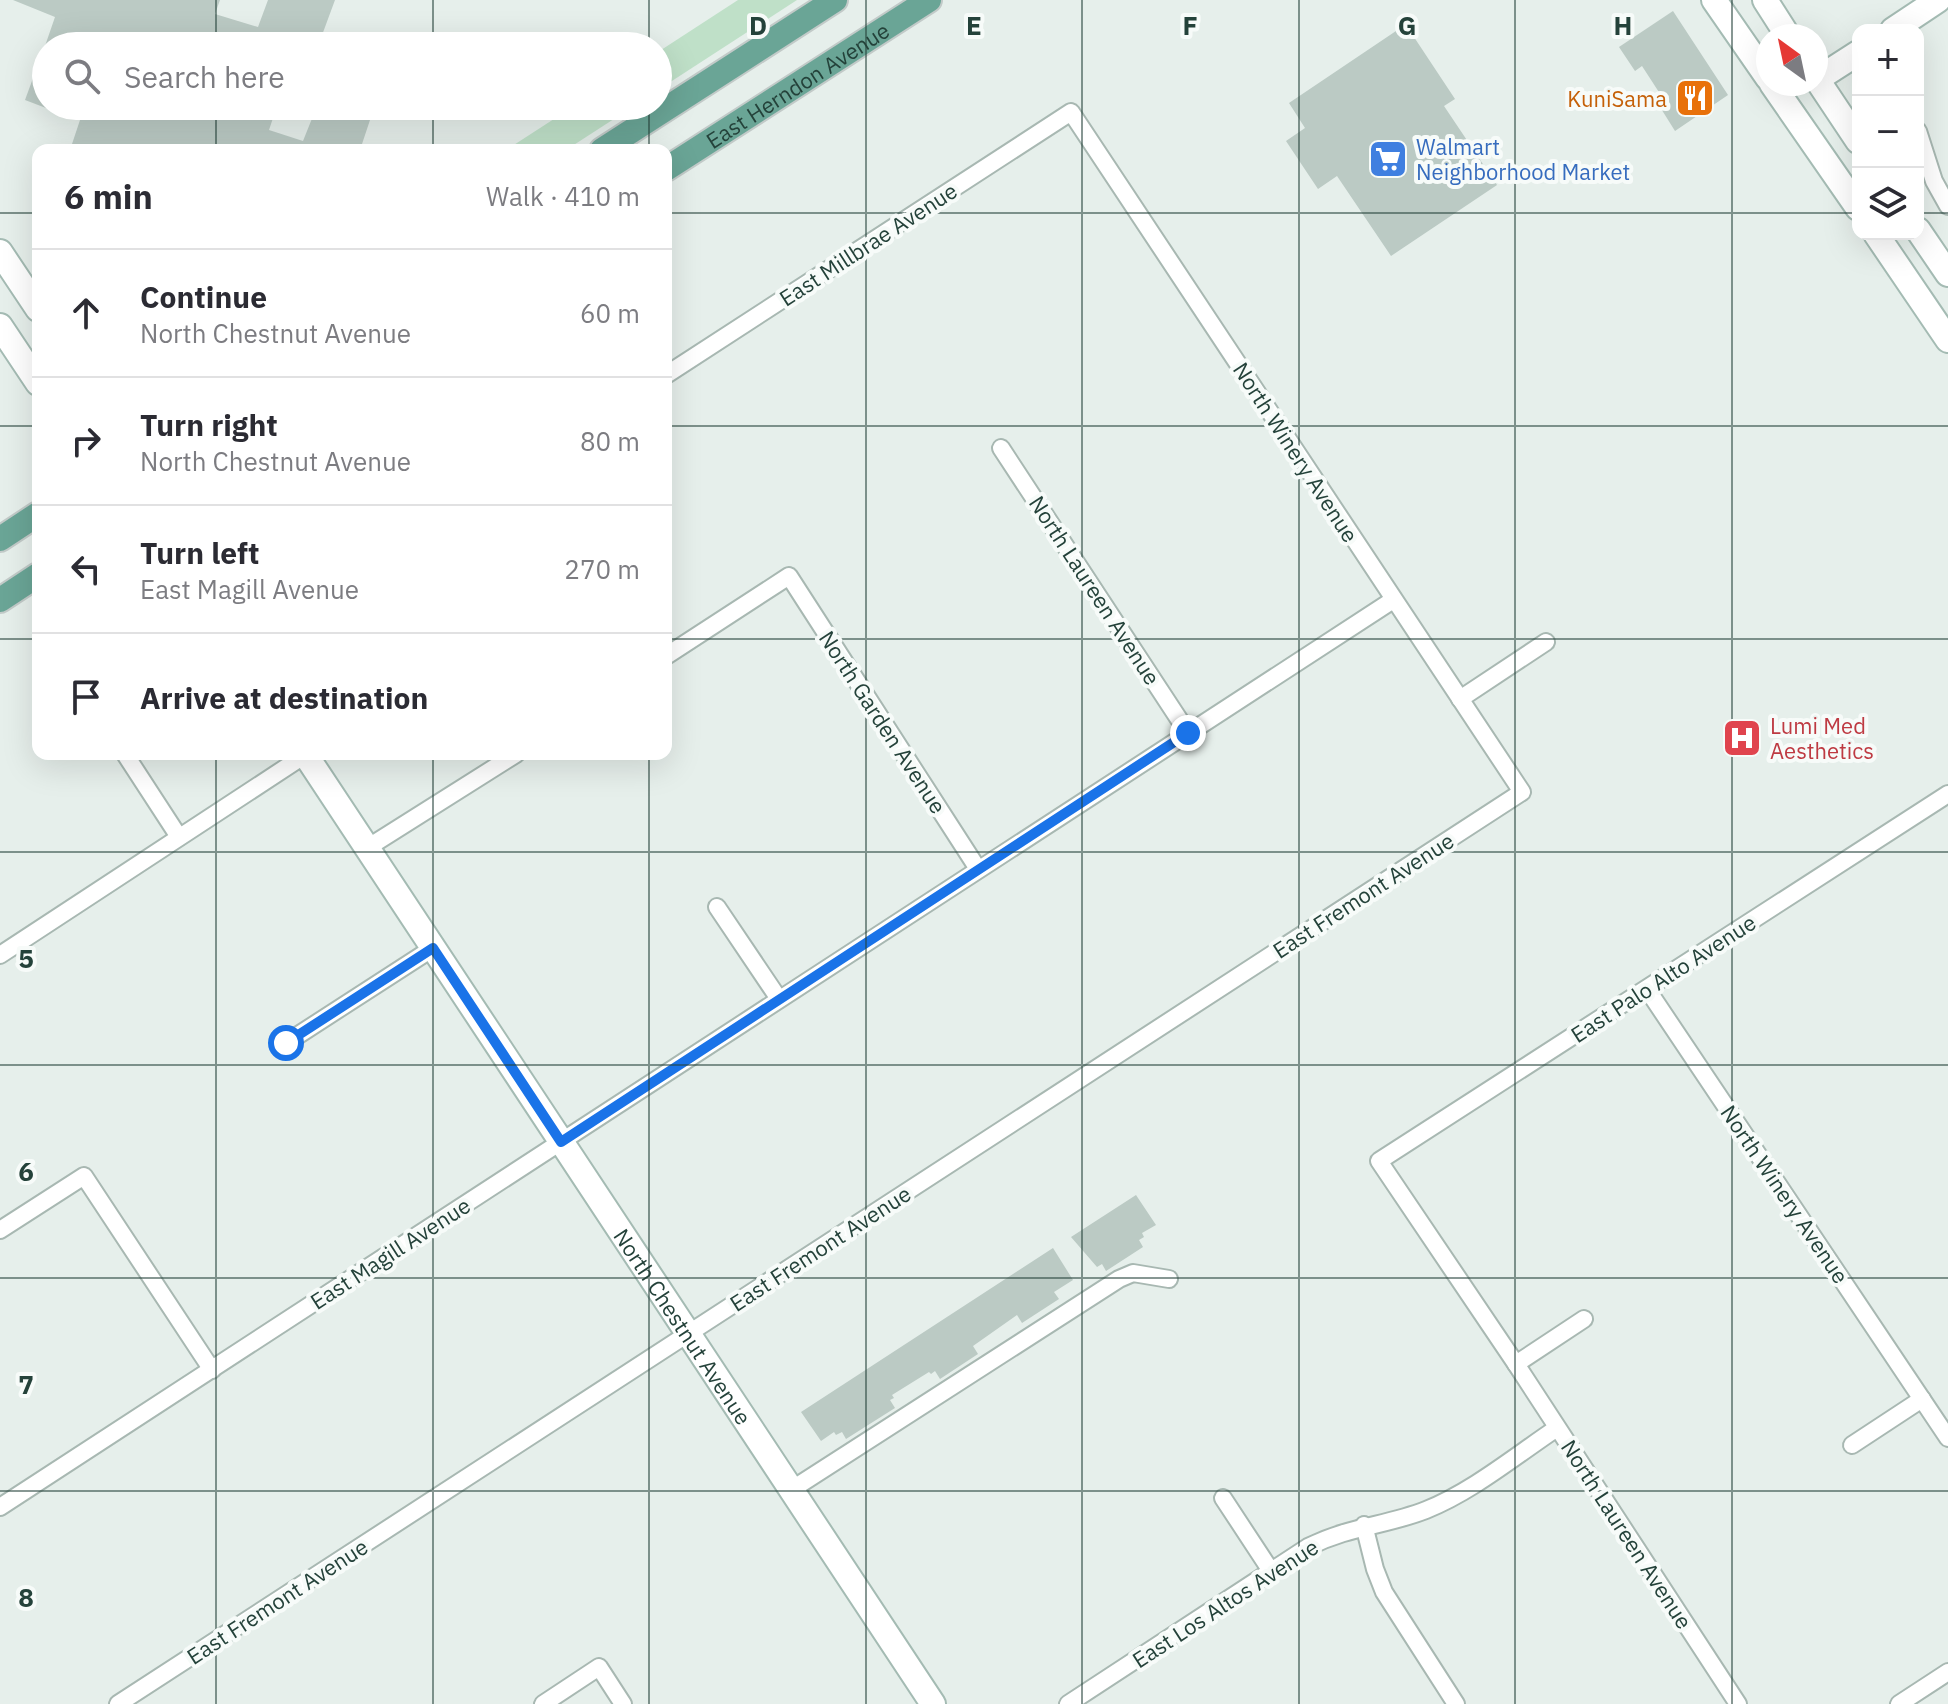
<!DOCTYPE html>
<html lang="en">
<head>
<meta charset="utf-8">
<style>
  body { margin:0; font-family:"IBM Plex Sans",sans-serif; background:#f2f2f3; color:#2b2b33 }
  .controls { position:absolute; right:24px; top:24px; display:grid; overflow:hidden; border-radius:16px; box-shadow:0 8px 32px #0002 }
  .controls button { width:72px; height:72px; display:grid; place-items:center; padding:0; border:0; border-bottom:2px solid #e1e1e2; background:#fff; color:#2b2b33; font:40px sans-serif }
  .compass { position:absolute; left:1756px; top:24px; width:72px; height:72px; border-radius:50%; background:#fff; box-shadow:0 8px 32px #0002; rotate:327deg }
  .stop { position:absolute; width:24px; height:24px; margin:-18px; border:6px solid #1a73e8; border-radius:50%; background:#fff }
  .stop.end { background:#1a73e8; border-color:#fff; box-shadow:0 2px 8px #0008 }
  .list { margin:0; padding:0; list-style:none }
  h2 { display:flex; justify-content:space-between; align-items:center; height:104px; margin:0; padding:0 32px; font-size:34px }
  h2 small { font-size:26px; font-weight:400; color:#7c7c81 }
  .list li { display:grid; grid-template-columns:52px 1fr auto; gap:24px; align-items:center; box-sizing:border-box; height:128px; padding:0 32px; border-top:2px solid #e1e1e2 }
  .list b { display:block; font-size:30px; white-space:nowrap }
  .list p { margin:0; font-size:26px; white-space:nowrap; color:#7c7c81 }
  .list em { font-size:26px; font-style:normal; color:#7c7c81 }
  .icon { flex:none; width:44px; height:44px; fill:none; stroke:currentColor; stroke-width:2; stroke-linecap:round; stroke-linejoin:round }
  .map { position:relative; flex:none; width:1948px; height:1704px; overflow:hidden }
  .search { position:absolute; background:#fff; box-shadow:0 8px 32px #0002; left:32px; top:32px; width:640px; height:88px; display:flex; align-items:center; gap:20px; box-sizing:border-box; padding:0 28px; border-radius:44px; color:#7c7c81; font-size:30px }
  .panel { position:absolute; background:#fff; box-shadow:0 8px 32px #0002; left:32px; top:144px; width:640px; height:616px; border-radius:16px }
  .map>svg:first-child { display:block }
  .green { fill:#bfe0c8 }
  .building { fill:#bbcac4 }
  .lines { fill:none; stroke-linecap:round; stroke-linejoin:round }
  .street-casing { stroke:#a8b8b2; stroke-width:20 }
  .secondary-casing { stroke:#a4bbb3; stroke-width:28 }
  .primary-casing { stroke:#c2cac8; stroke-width:28 }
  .street { stroke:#fff; stroke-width:16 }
  .secondary { stroke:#fff; stroke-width:24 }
  .primary { stroke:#6aa596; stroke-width:24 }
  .route { stroke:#1a73e8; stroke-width:10 }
  .grid { fill:none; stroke:#24423a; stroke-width:2; stroke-opacity:0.55 }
  .labels { text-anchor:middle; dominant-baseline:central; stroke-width:8; stroke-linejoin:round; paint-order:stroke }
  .street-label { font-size:22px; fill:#24423a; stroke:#f7fbf9 }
  .food-label { font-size:22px; fill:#c56008; stroke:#f7fbf9; text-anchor:end }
  .shop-label { font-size:22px; fill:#366cbe; stroke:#f7fbf9; text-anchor:start }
  .health-label { font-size:22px; fill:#be3a42; stroke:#f7fbf9; text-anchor:start }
  .grid-label { font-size:26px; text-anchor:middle; font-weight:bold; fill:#24423a; stroke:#f7fbf9; stroke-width:8; stroke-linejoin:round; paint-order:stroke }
</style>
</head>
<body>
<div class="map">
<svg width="1948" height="1704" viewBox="0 0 1948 1704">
  <rect width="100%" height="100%" fill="#e6efeb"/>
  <g class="green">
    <path d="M 738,0 L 797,0 L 658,90 L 658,52 Z"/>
    <path d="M 574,106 L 634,106 L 566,150 L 506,150 Z"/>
  </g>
  <g class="building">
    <path d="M 13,0 L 220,0 L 215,14 L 258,27 L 268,0 L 335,0 L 318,46 L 45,46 L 55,17 Z"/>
    <path d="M 1673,11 L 1728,95 L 1675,131 L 1660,107 L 1666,103 L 1642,66 L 1635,71 L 1619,47 Z"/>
    <path d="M 1408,28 L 1455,99 L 1444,106 L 1497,185 L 1391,256 L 1337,176 L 1318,189 L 1286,141 L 1305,128 L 1289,103 L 1396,31 L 1398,35 Z"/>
    <path d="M 44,48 L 46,48 L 46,108 L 25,100 Z"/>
    <path d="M 47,106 L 277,106 L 269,130 L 303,141 L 317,106 L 329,106 L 370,120 L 360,150 L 163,150 L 146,144 L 144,150 L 93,150 L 72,144 L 80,120 L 47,108 Z"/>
    <path d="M 1136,1195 L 1156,1225 L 1142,1233 L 1144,1237 L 1139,1240 L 1143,1247 L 1106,1271 L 1102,1264 L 1097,1267 L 1071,1237 Z"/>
    <path d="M 1053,1248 L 1073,1280 L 1054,1292 L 1059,1299 L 1022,1323 L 1017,1315 L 973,1346 L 978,1354 L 940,1379 L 935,1371 L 931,1374 L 929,1372 L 892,1395 L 894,1398 L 890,1400 L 895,1408 L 846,1439 L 842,1432 L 836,1435 L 834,1432 L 821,1441 L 801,1412 Z"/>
  </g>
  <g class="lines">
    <g class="street-casing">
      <g id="street">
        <path d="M 1918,131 L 1934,181 L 1948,206"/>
        <path d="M 1001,448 L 1188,733"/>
        <path d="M 666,656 L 789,576 L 978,869"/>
        <path d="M 1460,699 L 1546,642"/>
        <path d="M 125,754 L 179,837"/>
        <path d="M 367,848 L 516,754"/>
        <path d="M 717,907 L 779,999"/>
        <path d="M 0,955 L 305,755"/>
        <path d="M 1647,989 L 1948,1438"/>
        <path d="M 286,1043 L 433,948"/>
        <path d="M 0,1230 L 84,1176 L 212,1370"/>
        <path d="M 1516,1364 L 1584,1319"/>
        <path d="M 1852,1445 L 1922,1399"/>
        <path d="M 791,1490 L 1119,1279 L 1133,1273 L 1169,1279"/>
        <path d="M 1223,1498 L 1271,1571"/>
        <path d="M 0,1507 L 1393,600"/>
        <path d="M 1364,1525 L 1375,1569 L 1384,1592 L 1456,1704"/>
        <path d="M 118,1704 L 1522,792 L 1071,112 L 666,375"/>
        <path d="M 543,1704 L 599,1667 L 623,1704"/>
        <path d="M 1068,1704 L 1308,1547 C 1350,1526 1385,1526 1426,1510 C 1473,1491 1515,1456 1557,1428"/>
        <path d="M 1738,1704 L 1516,1364 L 1379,1161 L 1948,794"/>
        <path d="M 1899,1704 L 1948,1672"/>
      </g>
    </g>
    <g class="secondary-casing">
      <g id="secondary">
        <path d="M 1714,0 L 1768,78"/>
        <path d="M 1765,0 L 1788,36"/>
        <path d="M 1893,30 L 1938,0"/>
        <path d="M 1816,78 L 1858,141"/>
        <path d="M 1816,80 L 1858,53"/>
        <path d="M 1772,84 L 1858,208"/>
        <path d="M 1918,230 L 1948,274"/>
        <path d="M 1876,234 L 1948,340"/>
        <path d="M 0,252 L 38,309"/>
        <path d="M 0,326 L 38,383"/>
        <path id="s1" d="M 305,754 L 933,1704"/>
      </g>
    </g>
    <g class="primary-casing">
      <g id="primary">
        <path d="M 602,150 L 835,0"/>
        <path id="s2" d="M 666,169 L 929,0"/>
        <path d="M 0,539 L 38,514"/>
        <path d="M 0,600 L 38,575"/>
      </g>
    </g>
    <use href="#street" class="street"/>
    <use href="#secondary" class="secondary"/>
    <use href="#primary" class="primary"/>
  </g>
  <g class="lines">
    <path class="route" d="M 286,1043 L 433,948 L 561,1142 L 1188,733"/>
  </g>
  <path class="grid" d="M 216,0 L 216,46M 433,0 L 433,46M 649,0 L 649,46M 866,0 L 866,1704M 1082,0 L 1082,1704M 1299,0 L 1299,1704M 1515,0 L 1515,1704M 1732,0 L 1732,1704M 216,106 L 216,150M 433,106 L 433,150M 649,106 L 649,150M 0,213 L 38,213M 666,213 L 1858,213M 1918,213 L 1948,213M 0,426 L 38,426M 666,426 L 1948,426M 0,639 L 38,639M 666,639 L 1948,639M 216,754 L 216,1704M 433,754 L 433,1704M 649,754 L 649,1704M 0,852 L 1948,852M 0,1065 L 1948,1065M 0,1278 L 1948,1278M 0,1491 L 1948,1491"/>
  <defs>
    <g id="restaurant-square" transform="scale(2)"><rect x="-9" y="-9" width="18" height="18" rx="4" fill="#e8710a" stroke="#f7fbf9"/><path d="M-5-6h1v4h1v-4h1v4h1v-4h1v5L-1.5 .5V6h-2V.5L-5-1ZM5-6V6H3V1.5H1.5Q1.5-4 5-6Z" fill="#fff"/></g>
    <g id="supermarket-square" transform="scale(2)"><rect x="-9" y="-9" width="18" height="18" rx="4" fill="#3f7fe0" stroke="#f7fbf9"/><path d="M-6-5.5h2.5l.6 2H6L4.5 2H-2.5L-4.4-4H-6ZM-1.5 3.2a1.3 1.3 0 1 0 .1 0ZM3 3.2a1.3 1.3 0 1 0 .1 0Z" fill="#fff"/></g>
    <g id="hospital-square" transform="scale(2)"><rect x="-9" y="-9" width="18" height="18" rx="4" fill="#e0444e" stroke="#f7fbf9"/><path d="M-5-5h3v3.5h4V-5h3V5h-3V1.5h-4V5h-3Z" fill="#fff"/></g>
  </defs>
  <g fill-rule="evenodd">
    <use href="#restaurant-square" x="1695" y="98"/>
    <use href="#supermarket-square" x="1388" y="159"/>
    <use href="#hospital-square" x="1742" y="738"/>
  </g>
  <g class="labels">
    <g class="street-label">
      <text stroke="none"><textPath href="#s2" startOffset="156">East Herndon Avenue</textPath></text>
      <text transform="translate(868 244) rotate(-33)">East Millbrae Avenue</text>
      <text transform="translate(1296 452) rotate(57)">North Winery Avenue</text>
      <text transform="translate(1095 590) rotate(57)">North Laureen Avenue</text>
      <text transform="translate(883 722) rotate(57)">North Garden Avenue</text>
      <text transform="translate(1363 895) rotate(-33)">East Fremont Avenue</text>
      <text transform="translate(1663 978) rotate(-33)">East Palo Alto Avenue</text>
      <text transform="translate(1785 1194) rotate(56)">North Winery Avenue</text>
      <text transform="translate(820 1248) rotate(-33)">East Fremont Avenue</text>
      <text transform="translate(390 1253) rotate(-33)">East Magill Avenue</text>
      <text stroke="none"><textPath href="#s1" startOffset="686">North Chestnut Avenue</textPath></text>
      <text transform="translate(1627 1534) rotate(57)">North Laureen Avenue</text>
      <text transform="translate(277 1601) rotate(-33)">East Fremont Avenue</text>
      <text transform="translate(1225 1603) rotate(-33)">East Los Altos Avenue</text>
    </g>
    <g class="food-label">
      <text x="1667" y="98">KuniSama</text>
    </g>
    <g class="shop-label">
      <text x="1416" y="146">Walmart<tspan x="1416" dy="25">Neighborhood Market</tspan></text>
    </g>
    <g class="health-label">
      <text x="1770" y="725">Lumi Med<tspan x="1770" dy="25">Aesthetics</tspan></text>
    </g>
  </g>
  <g class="grid-label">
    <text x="758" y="35">D</text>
    <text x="974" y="35">E</text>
    <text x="1190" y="35">F</text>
    <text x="1407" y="35">G</text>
    <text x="1623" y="35">H</text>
    <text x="26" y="968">5</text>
    <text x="26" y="1181">6</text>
    <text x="26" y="1394">7</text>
    <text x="26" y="1607">8</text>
  </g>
</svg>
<div class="controls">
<button>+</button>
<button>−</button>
<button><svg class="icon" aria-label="layers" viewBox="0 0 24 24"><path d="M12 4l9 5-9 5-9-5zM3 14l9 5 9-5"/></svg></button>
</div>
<svg class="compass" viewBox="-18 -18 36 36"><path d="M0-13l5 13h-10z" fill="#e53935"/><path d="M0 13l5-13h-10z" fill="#7c7c81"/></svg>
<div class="stop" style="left:286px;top:1043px"></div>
<div class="stop end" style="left:1188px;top:733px"></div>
<div class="search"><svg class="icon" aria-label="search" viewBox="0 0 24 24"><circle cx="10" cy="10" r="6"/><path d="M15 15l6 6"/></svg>Search here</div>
<section class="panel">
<h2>6 min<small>Walk · 410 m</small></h2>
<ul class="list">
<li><svg class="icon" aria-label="ahead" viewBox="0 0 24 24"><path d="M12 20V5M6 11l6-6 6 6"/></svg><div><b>Continue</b><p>North Chestnut Avenue</p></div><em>60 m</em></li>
<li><svg class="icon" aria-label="right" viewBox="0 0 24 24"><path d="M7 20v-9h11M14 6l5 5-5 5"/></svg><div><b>Turn right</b><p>North Chestnut Avenue</p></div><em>80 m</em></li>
<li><svg class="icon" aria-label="left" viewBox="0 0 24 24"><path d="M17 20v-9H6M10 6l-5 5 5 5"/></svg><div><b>Turn left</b><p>East Magill Avenue</p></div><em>270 m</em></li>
<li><svg class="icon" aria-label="arrive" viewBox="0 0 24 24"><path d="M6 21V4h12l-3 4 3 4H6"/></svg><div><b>Arrive at destination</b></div></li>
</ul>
</section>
</div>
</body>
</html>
